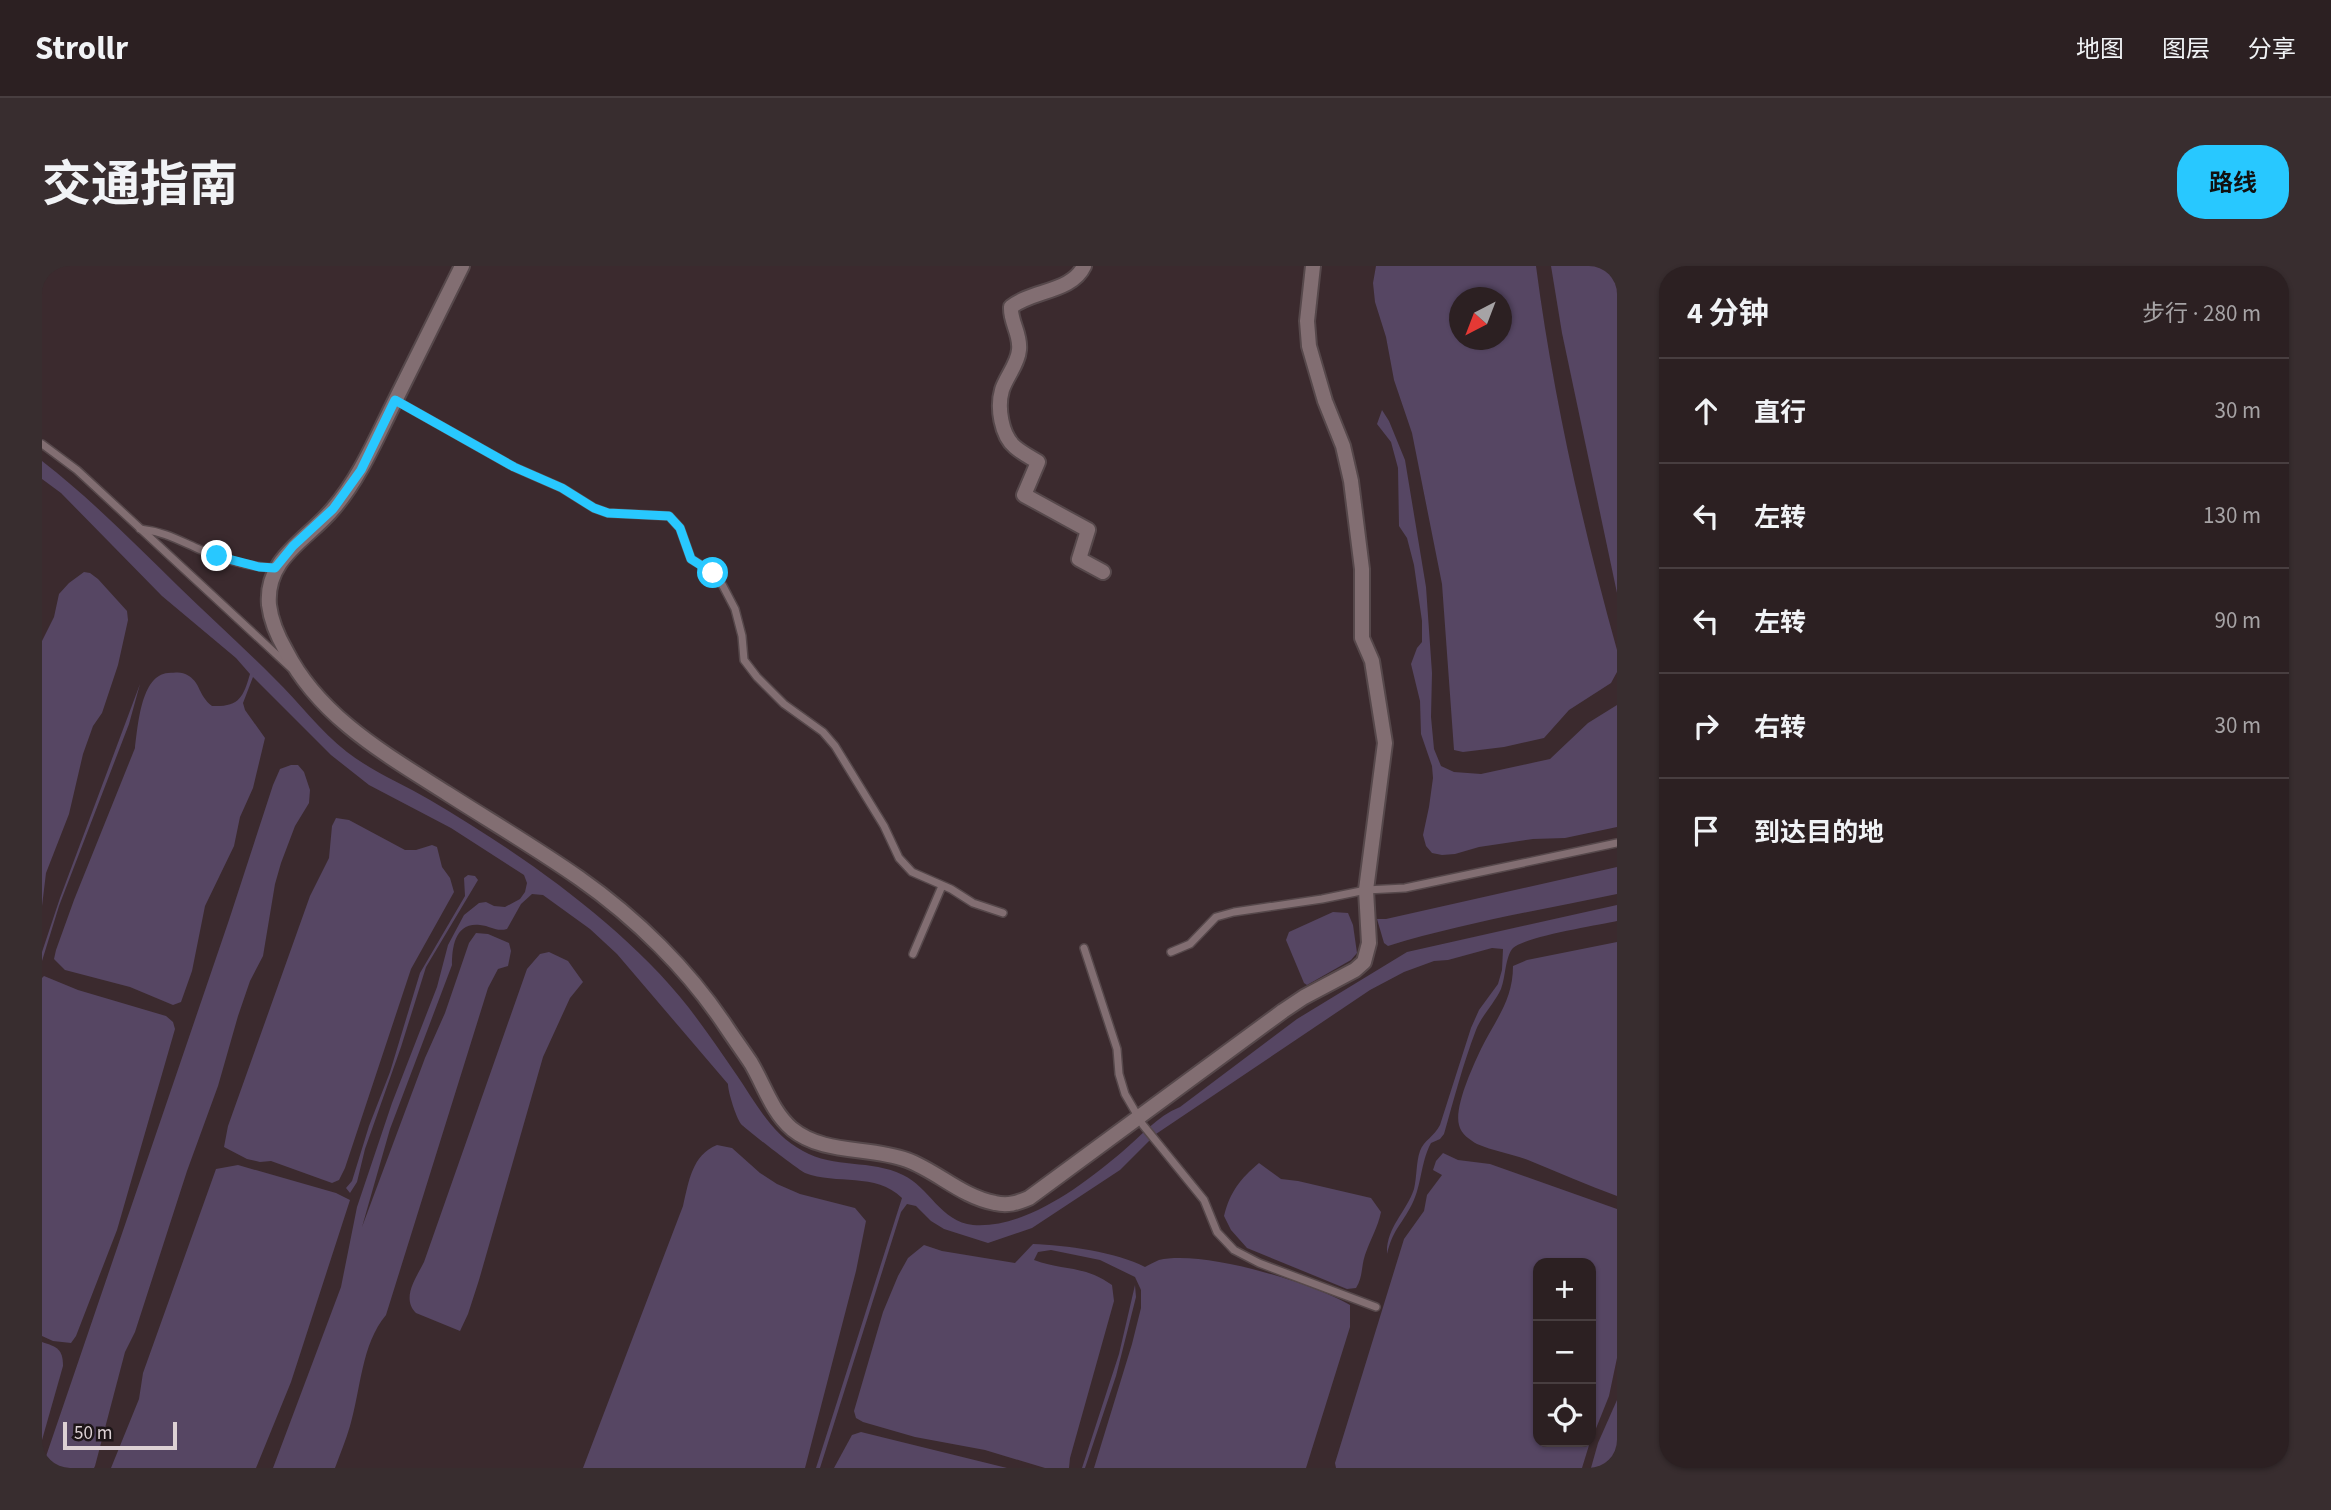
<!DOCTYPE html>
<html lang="zh">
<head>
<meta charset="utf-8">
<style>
  body { margin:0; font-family:"Source Sans 3","Noto Sans SC",sans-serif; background:#382d2f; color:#f1f3f6 }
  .controls { position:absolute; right:21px; bottom:21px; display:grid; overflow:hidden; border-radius:14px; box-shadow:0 2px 5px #0004 }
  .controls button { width:63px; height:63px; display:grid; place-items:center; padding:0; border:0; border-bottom:2px solid #483e40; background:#2c2022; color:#f1f3f6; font:35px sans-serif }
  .compass { position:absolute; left:1407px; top:21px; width:63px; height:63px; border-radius:50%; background:#2c2022; box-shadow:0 2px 5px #0004; rotate:222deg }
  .scale { position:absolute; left:21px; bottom:18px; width:114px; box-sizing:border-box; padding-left:7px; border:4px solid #ddd1d4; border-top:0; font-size:19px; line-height:24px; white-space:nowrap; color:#ddd1d4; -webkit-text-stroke:5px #1d1517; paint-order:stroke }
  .stop { position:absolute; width:21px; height:21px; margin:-16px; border:5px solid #28c8ff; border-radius:50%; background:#fff }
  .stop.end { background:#28c8ff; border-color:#fff; box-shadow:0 2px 7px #0008 }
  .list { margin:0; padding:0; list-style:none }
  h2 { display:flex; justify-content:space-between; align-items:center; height:91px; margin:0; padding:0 28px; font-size:30px }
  h2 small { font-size:23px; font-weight:400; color:#a6a3a5 }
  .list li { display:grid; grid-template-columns:46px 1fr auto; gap:21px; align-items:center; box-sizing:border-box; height:105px; padding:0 28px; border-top:2px solid #483e40 }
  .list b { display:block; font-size:26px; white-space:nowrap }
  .list em { font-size:23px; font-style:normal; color:#a6a3a5 }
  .icon { flex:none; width:38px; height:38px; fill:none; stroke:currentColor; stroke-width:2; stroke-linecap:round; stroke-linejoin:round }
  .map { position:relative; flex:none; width:1575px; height:1202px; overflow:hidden; border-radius:28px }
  header { display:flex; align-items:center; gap:42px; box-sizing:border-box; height:98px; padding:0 35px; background:#2c2022; border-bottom:2px solid #483e40 }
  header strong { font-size:33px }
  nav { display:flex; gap:38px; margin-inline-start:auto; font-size:24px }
  .intro { display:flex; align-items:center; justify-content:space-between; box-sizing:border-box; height:168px; padding:0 42px }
  h1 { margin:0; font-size:49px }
  .button { padding:18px 32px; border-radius:28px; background:#28c8ff; color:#111; font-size:24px; font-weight:700 }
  main { display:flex; gap:42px; padding:0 42px }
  aside { flex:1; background:#2c2022; border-radius:28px; box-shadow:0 2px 5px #0004 }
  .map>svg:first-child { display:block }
  .water { fill:#564663; fill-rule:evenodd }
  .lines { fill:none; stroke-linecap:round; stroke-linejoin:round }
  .service-casing { stroke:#56484b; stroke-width:10 }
  .minor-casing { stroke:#56484b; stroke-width:18 }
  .service { stroke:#826e72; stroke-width:7 }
  .minor { stroke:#826e72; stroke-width:14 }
  .route { stroke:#28c8ff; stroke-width:9 }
</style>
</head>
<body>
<header>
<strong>Strollr</strong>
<nav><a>地图</a><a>图层</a><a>分享</a></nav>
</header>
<div class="intro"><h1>交通指南</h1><a class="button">路线</a></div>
<main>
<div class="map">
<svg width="1575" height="1202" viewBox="0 0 1575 1202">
  <rect width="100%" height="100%" fill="#3b2a2e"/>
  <g class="water">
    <path d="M 1334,0 L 1494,0 C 1511,130 1540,258 1575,384 L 1575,406 L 1569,417 L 1527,444 L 1502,472 L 1462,481 L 1421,486 L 1412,484 L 1400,318 L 1370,167 L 1352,114 L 1344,71 L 1333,36 L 1331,17 ZM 1418,32 L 1460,32 L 1460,74 L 1418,74 Z"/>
    <path d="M 1509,0 L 1575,0 L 1575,327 L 1520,67 Z"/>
    <path d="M 1340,144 L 1347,155 L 1363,194 L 1384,321 L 1390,407 L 1389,451 L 1392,483 L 1399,500 L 1412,506 L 1439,508 L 1508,493 L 1546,457 L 1575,439 L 1575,561 L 1523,572 L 1491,573 L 1437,581 L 1413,588 L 1400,589 L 1390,587 L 1384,580 L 1381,569 L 1387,541 L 1391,512 L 1390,500 L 1379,468 L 1378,435 L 1369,398 L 1375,382 L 1380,376 L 1380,355 L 1372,299 L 1365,272 L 1357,260 L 1356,202 L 1349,176 L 1335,158 Z"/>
    <path d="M 0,195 C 49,233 92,277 136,320 C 168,351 201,381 232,412 C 257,436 278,465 305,486 C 331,506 361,518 388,534 C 449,570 511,611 564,657 C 593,682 623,711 647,742 C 663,763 679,786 694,808 C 714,837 729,868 761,885 C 792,903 829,893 861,909 C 887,921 899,956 931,959 C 984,963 1042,918 1080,886 C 1100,869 1114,851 1138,841 L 1255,753 L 1365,686 L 1575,639 L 1575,655 C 1556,659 1482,671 1471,682 C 1463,691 1464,710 1459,723 C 1452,738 1440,749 1434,764 C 1421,798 1412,833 1402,868 L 1398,873 L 1389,877 C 1378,897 1380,922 1368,942 C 1357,962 1351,964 1345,988 C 1344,961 1364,947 1372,923 C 1375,911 1374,896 1378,885 C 1382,874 1392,871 1398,859 L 1429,762 L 1437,744 L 1456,718 L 1460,704 L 1461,683 L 1450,682 L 1406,694 L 1392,695 L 1362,706 L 1328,724 L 1114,868 L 1078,904 L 990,962 L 946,977 L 902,963 L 889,955 L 874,940 L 865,938 L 859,946 L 778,1202 L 774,1202 L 860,932 C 834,906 794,919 763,907 C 758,905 702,862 699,858 C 694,851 686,826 686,818 L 575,688 L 548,663 L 501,629 L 490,628 L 479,638 L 465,663 C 454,666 449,660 438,659 C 413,656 410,681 410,699 L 348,863 L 320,961 L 383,792 L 403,747 L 427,677 L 434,667 L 446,668 L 467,677 L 469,685 L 466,700 L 456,703 L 446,722 L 344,1049 C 319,1079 319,1123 308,1160 C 304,1174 298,1188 293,1202 L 231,1202 L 299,1021 L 315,941 L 350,837 L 395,721 L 406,679 L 422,649 L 437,637 L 444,636 L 452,640 L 463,641 L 478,633 L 483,626 L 485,617 L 482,609 L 409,562 L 327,519 L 289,489 L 211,411 L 201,437 L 203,444 L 223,472 L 211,522 L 198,551 L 192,580 L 163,640 L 150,705 L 139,736 L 131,739 L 88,721 L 23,704 L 12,693 L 14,684 L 32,634 L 93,482 C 96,460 99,409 126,407 C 135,407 139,405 147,410 C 159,418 156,429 170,440 C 197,441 201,432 208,408 L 194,392 L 120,330 L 19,227 L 0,213 Z"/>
    <path d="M 42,306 L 48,307 L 56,313 L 85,345 L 86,354 L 76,399 L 60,447 L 51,460 L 41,488 L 27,548 L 4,607 L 0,640 L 0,375 L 12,351 L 17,328 L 27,317 Z"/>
    <path d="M 98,418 L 87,458 L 17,640 L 0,695 L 0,686 L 18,632 Z"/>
    <path d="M 249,499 L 256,499 L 262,506 L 268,524 L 267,537 L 253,560 L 239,597 L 233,618 L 221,690 L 208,715 L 196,750 L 176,820 L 145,905 L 93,1066 L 83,1086 L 53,1200 L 52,1202 L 0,1202 L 187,654 L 231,519 L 238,503 Z"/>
    <path d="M 294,552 L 307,554 L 363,584 L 374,584 L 390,579 L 395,581 L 400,601 L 408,612 L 412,626 L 369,703 L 303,902 L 297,914 L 290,917 L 229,895 L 218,896 L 205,893 L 182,881 L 186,860 L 268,630 L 287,592 L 290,560 Z"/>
    <path d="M 1575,601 L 1575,628 C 1498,644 1421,657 1346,680 L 1342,677 L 1335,653 L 1344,653 Z"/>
    <path d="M 426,609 L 433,610 L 436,614 L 384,701 L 359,781 L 323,883 L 315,916 L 308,927 L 304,922 L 310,915 L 327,860 L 348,806 L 378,707 L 423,630 L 422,612 Z"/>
    <path d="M 1291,646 L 1306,647 L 1311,659 L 1315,687 L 1309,694 L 1265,719 L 1262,717 L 1244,674 L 1247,666 Z"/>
    <path d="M 1575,676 L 1575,930 C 1545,919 1516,906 1486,894 C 1470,888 1451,885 1435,878 C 1428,874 1419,868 1417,859 C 1412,841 1431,800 1439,783 C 1453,754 1471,735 1471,700 L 1485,694 Z"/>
    <path d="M 507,686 L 526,695 L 541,716 L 528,732 L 501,791 L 437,1014 L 426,1048 L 418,1065 L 374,1047 C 359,1032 374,1012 382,996 L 485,703 L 498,688 Z"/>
    <path d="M 2,710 L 36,724 L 124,750 L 131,756 L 133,763 L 75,964 L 34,1070 L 29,1077 L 11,1075 L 0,1070 L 0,712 Z"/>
    <path d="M 675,879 L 690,882 L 718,907 L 735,918 L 758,928 L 813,942 L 824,955 L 814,1005 L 763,1202 L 541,1202 L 641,940 C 647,915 650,889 675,879 Z"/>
    <path d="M 1401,887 L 1416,894 L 1448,898 L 1575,943 L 1575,1092 L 1567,1130 L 1549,1175 L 1549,997 L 1496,997 L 1496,1176 L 1548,1176 L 1540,1202 L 1294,1202 L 1293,1197 L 1362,973 L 1382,945 L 1385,929 L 1400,909 L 1391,904 L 1394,895 Z"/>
    <path d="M 1217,897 L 1239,913 L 1256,915 L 1329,932 L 1339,946 C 1336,961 1328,974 1323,989 C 1319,1001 1321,1011 1314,1022 L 1305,1023 L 1205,982 L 1189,964 L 1182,950 C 1188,926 1198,913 1217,897 Z"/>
    <path d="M 196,899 L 294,927 L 308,934 L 249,1116 L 214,1202 L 69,1202 L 97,1133 L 101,1107 L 174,903 Z"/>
    <path d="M 991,978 C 1023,979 1075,986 1103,1001 C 1107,999 1112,996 1117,994 C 1163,984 1267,1016 1308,1039 L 1308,1061 L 1264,1202 L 1052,1202 L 1090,1078 L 1099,1042 L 1099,1024 L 1093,1011 L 1058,994 L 1009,984 L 996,986 L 992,994 C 1022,1005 1042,999 1070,1019 L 1072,1035 L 1028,1192 L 1027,1202 L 1003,1202 L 943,1184 L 873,1171 L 821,1156 L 814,1152 L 812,1145 L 841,1046 L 856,1010 L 866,992 L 882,979 L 900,985 L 973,997 Z"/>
    <path d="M 1093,1019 L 1094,1031 L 1074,1110 L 1043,1202 L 1040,1202 L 1077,1088 Z"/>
    <path d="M 0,1076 C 15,1081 21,1083 21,1100 L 0,1174 Z"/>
    <path d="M 1575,1134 L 1575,1202 L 1549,1202 L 1556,1177 Z"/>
    <path d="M 819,1166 L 965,1202 L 792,1202 L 810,1169 Z"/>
  </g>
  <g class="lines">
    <g class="service-casing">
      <g id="service">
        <path d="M 353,134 L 472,201 L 520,222 L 552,242 L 566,247 L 627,250 L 638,262 L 649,293 L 672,307 L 681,320 L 693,343 L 700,370 L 702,394 L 715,411 L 742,438 L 781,466 L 793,480 L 842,560 L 857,592 L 870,606 L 909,623 L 931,637 L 961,647"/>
        <path d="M 0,178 L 35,204 L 249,402"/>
        <path d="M 98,263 C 124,266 136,274 159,284 C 183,294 208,301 233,302"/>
        <path d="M 1042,682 L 1075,783 L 1077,808 L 1083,828 L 1101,859 L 1162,934 L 1175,966 L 1192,984 L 1217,997 L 1334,1041"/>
        <path d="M 1129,686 L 1148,678 L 1174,651 L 1192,646 L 1280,633 L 1324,624 L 1363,622 L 1575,577"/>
        <path d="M 871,688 L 900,620"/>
      </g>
    </g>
    <g class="minor-casing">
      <g id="minor">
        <path d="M 420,0 C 397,46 374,93 351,139 C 333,175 317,213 291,243 C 265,274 223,292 227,339 C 229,355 236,371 244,385 C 278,452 345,489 406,528 C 450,556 494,582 537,612 C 594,652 647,704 685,762 C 693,774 701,785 709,797 C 722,819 730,846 750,863 C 782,889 827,880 865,894 C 895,905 920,931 953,937 C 966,940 975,937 987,932 L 1241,745 L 1262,731 L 1313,704 L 1322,696 L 1327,677 L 1324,624 L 1343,477 L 1330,395 L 1320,372 L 1320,303 L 1309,215 L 1301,180 L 1283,135 L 1267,80 L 1265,55 L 1271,0"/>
        <path d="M 1042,0 C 1030,26 990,24 969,41 C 968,56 979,68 977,84 C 976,98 964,111 960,124 C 955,141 959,169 973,181 C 980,187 988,191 996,196 L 982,229 L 1046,264 L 1037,293 L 1061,306"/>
      </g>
    </g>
    <use href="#service" class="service"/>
    <use href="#minor" class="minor"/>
  </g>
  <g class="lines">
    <path class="route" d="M 175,290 L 217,301 L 233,302 L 251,280 L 291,243 L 319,204 L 353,134 L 472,201 L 520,222 L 552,242 L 566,247 L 627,250 L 638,262 L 649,293 L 671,307"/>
  </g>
</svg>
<div class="controls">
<button>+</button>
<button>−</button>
<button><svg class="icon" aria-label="locate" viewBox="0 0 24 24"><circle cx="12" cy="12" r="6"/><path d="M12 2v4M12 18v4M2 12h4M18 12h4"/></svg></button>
</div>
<svg class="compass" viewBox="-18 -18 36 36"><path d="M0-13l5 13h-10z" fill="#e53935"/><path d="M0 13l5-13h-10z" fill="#a6a3a5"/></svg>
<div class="scale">50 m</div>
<div class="stop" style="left:671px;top:307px"></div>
<div class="stop end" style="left:175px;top:290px"></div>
</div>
<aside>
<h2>4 分钟<small>步行 · 280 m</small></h2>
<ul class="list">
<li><svg class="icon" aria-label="ahead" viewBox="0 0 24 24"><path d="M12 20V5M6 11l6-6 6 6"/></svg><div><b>直行</b></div><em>30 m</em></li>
<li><svg class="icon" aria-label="left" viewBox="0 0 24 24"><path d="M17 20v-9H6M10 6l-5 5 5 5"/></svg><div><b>左转</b></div><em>130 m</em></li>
<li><svg class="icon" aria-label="left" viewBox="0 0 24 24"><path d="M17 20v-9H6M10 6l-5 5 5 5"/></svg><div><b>左转</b></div><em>90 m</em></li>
<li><svg class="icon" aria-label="right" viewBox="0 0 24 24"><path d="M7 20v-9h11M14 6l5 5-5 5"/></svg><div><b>右转</b></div><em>30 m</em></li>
<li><svg class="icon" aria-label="arrive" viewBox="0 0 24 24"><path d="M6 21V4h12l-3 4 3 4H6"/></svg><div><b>到达目的地</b></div></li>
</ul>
</aside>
</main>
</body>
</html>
